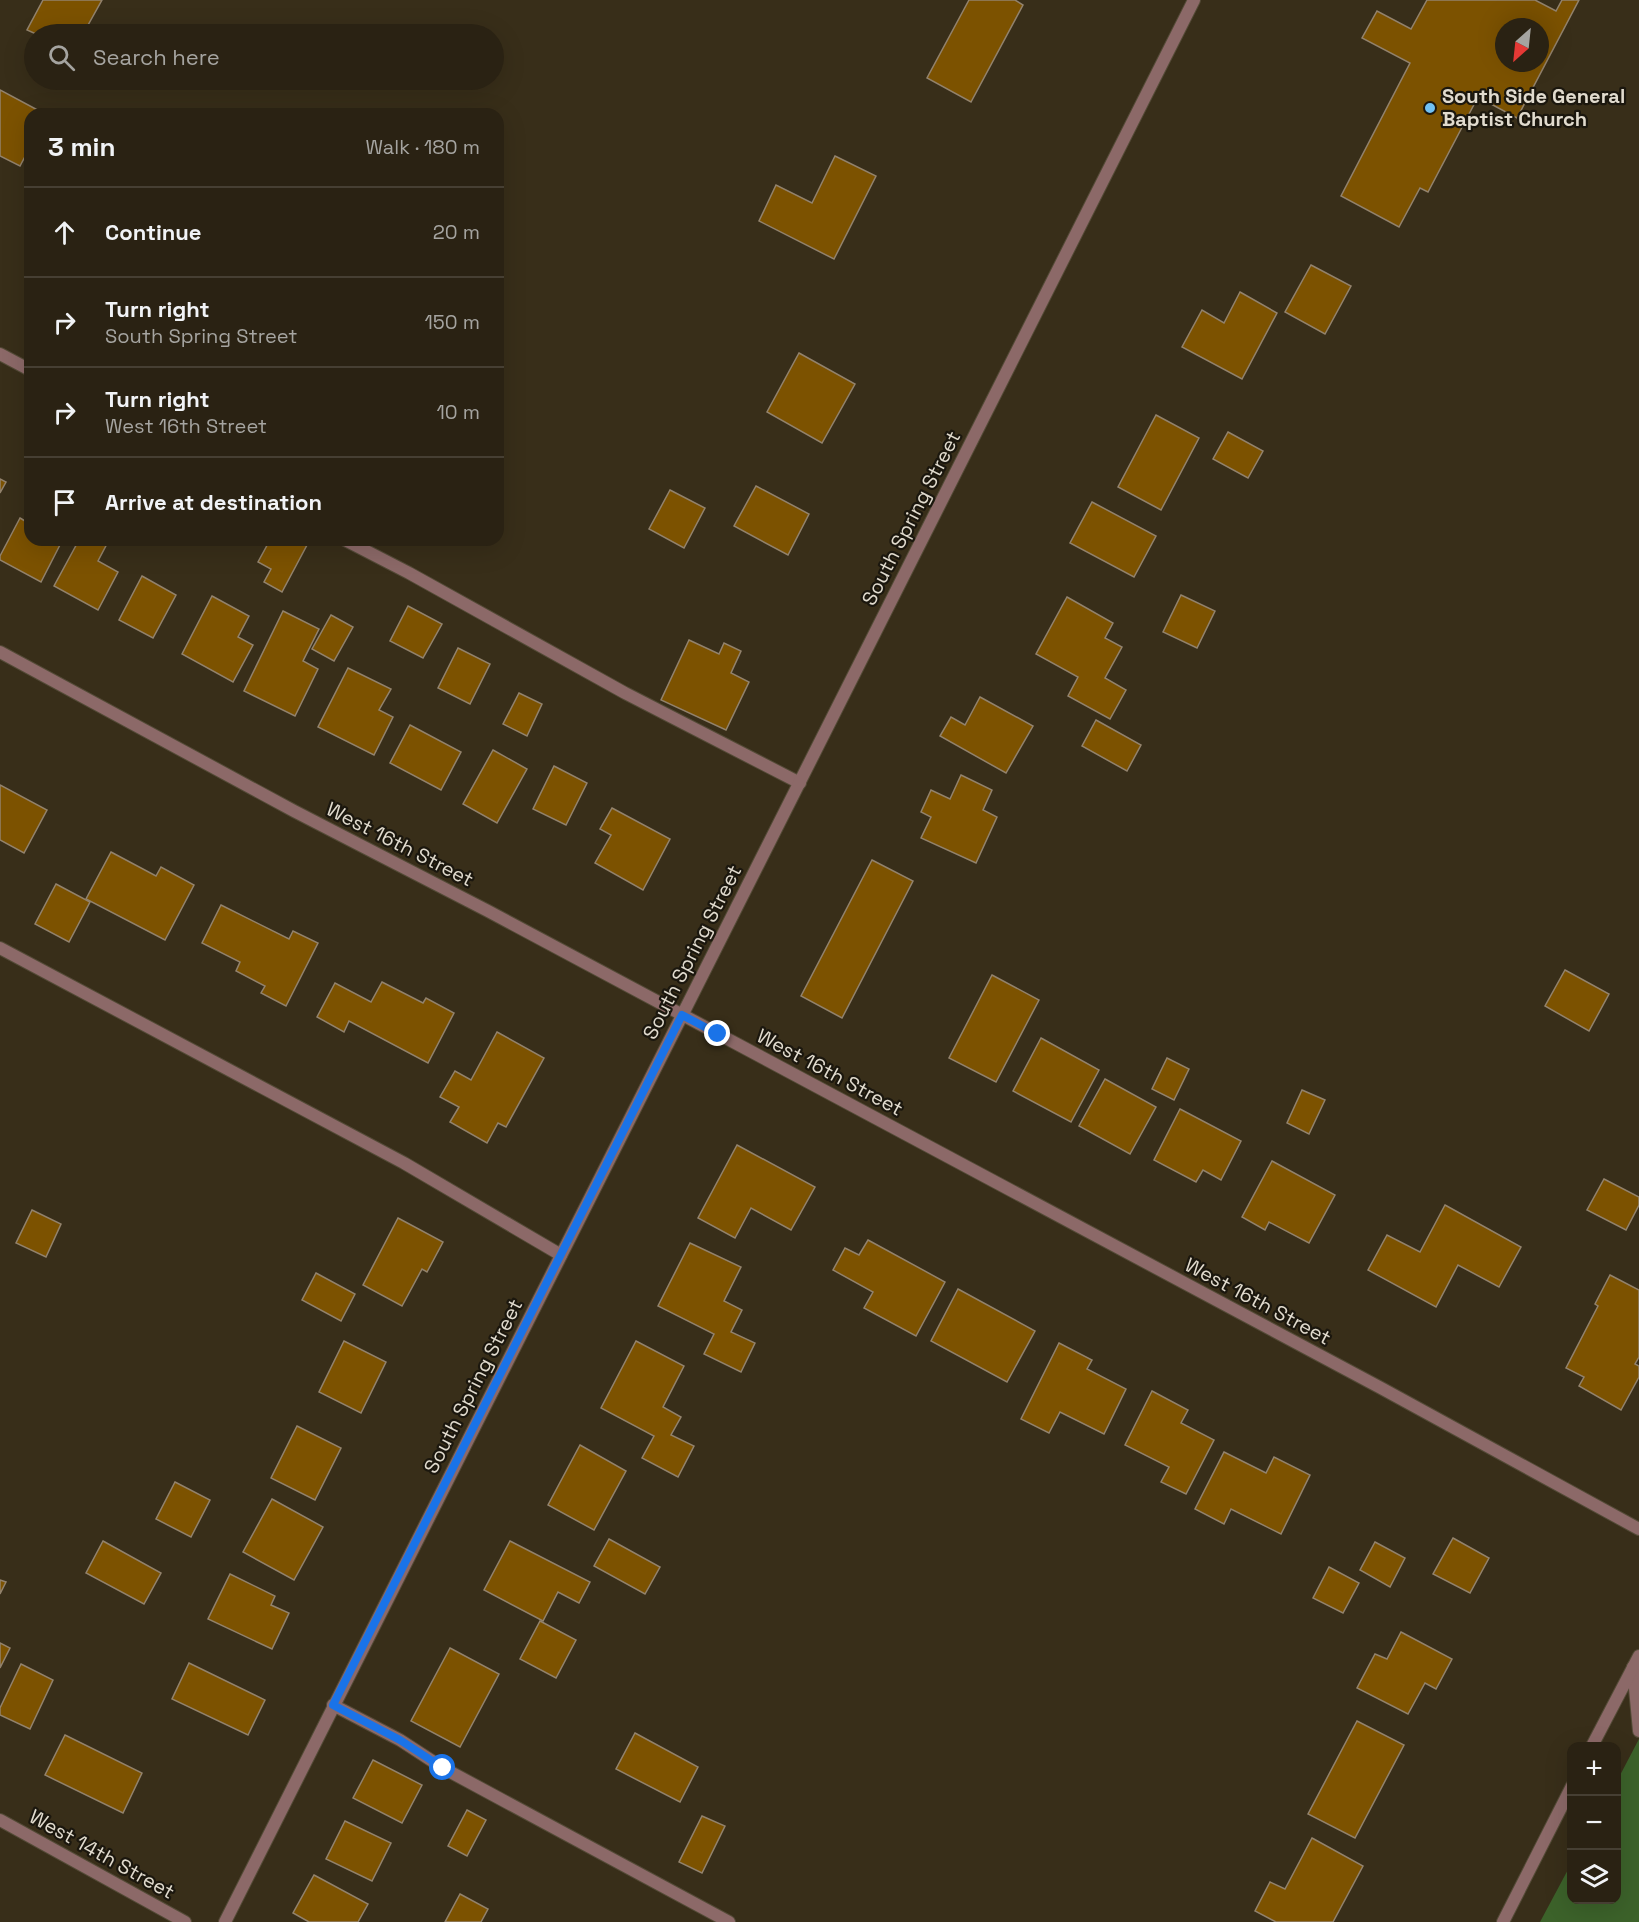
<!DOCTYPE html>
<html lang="en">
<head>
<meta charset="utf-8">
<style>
  body { margin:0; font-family:"Space Grotesk",sans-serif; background:#362f21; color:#f1f3f6 }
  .controls { position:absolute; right:18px; bottom:18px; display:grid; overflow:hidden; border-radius:12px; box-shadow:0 6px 24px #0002 }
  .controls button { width:54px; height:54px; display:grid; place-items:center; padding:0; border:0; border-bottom:2px solid #463f33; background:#2a2213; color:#f1f3f6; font:30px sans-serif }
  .compass { position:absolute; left:1495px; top:18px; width:54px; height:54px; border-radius:50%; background:#2a2213; box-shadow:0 6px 24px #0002; rotate:207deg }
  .stop { position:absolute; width:18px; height:18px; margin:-14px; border:4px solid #1a73e8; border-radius:50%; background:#fff }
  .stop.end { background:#1a73e8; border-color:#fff; box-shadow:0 2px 6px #0008 }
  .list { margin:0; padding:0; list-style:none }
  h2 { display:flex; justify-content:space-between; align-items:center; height:78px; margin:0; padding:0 24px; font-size:26px }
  h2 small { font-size:20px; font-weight:400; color:#a5a4a0 }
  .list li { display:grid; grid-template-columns:39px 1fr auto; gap:18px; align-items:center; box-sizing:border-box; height:90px; padding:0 24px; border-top:2px solid #463f33 }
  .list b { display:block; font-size:22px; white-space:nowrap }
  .list p { margin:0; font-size:20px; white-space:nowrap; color:#a5a4a0 }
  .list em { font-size:20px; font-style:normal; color:#a5a4a0 }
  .icon { flex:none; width:33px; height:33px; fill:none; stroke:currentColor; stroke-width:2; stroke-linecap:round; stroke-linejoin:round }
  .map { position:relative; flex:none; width:1639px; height:1922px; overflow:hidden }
  .search { position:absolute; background:#2a2213; box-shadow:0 6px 24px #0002; left:24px; top:24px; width:480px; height:66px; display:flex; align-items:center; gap:15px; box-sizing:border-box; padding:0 21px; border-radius:33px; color:#a5a4a0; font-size:22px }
  .panel { position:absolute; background:#2a2213; box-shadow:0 6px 24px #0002; left:24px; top:108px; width:480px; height:438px; border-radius:18px }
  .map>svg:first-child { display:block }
  .green { fill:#3c622a }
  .building { fill:#7c5200; stroke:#92826c; stroke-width:1.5; fill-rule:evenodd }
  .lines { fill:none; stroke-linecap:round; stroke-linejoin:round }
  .service-casing { stroke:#534a36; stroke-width:14 }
  .minor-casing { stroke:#534a36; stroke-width:14 }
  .tertiary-casing { stroke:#534a36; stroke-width:14 }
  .service { stroke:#8c6968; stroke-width:12 }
  .minor { stroke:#8c6968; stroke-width:12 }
  .tertiary { stroke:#8c6968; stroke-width:12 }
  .route { stroke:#1a73e8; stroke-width:8 }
  .poi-dot { fill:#70c1f4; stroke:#1b170e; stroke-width:2 }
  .labels { text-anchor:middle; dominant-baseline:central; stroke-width:4.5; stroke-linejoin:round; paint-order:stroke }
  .poi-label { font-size:20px; font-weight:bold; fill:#e1dbce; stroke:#1b170e; text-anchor:start }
  .street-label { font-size:20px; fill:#e1dbce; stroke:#1b170e }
</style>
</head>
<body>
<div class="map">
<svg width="1639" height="1922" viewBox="0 0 1639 1922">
  <rect width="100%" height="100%" fill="#382e19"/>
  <path class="green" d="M 1639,1739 L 1639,1922 L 1540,1922 L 1571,1864 L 1572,1900 L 1616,1900 L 1617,1781 Z"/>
  <g class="building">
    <path d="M 43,0 L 102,0 L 83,34 L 36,34 L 27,30 Z"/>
    <path d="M 969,0 L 1015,0 L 1023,5 L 971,102 L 927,78 Z"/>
    <path d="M 1427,0 L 1535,0 L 1556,11 L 1562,0 L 1579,0 L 1517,118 L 1478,97 L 1428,192 L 1420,188 L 1399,227 L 1341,196 L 1410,63 L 1362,38 L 1377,11 L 1411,29 ZM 1504,27 L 1540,27 L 1540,63 L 1504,63 Z"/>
    <path d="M 0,90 L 45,114 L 30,114 L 30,147 L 20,166 L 0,156 Z"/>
    <path d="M 835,156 L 876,176 L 834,259 L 759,221 L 776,185 L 812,203 Z"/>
    <path d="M 1311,265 L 1351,286 L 1325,334 L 1285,312 Z"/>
    <path d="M 1240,292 L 1277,313 L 1242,379 L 1182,347 L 1202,310 L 1224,323 Z"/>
    <path d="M 799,353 L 855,384 L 822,443 L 767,412 Z"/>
    <path d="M 1156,415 L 1199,438 L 1161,510 L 1118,487 Z"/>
    <path d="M 1228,432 L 1263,451 L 1248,478 L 1213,459 Z"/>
    <path d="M 0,479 L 6,482 L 0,493 Z"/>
    <path d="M 756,486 L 809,514 L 788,555 L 734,526 Z"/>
    <path d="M 670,490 L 705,508 L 684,548 L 649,529 Z"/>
    <path d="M 1092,502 L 1156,536 L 1134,577 L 1070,543 Z"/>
    <path d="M 20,518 L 30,524 L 30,540 L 62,541 L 41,582 L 0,560 L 0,556 Z"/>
    <path d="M 79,540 L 109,540 L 98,561 L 118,572 L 98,610 L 54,586 Z"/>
    <path d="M 270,540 L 297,540 L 307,545 L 282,592 L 264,582 L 271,569 L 258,562 Z"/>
    <path d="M 142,576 L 176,595 L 153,638 L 119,620 Z"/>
    <path d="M 1181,595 L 1215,611 L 1197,648 L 1163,632 Z"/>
    <path d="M 212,596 L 249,616 L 238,637 L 253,645 L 233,682 L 182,654 Z"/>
    <path d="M 1067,597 L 1113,623 L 1105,638 L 1122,647 L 1105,678 L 1126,690 L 1110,719 L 1068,696 L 1078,677 L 1036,654 Z"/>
    <path d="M 408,606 L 442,624 L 423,658 L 390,641 Z"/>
    <path d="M 283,611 L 319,629 L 303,661 L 318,669 L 295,716 L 244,691 Z"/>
    <path d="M 331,615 L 353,627 L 334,661 L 312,649 Z"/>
    <path d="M 689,640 L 719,654 L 724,643 L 741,651 L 731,673 L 749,682 L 726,730 L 661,700 Z"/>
    <path d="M 458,648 L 490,664 L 470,704 L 438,688 Z"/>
    <path d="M 348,668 L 391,689 L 379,710 L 393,717 L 374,755 L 318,727 Z"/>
    <path d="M 519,693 L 542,704 L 527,736 L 503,724 Z"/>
    <path d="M 980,697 L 1033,726 L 1006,773 L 940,736 L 951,717 L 965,725 Z"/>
    <path d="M 1096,720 L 1141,745 L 1127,771 L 1082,746 Z"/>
    <path d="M 410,725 L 461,752 L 441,790 L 390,763 Z"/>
    <path d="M 493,750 L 527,769 L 497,823 L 463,804 Z"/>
    <path d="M 554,766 L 587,783 L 566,825 L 533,809 Z"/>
    <path d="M 961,775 L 992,790 L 983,810 L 997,817 L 976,863 L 921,838 L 931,817 L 921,812 L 931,790 L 950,799 Z"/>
    <path d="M 0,785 L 47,810 L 24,853 L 0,840 Z"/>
    <path d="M 612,808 L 670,839 L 643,890 L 595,863 L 611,835 L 600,829 Z"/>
    <path d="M 111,852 L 156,876 L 161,867 L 194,885 L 165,940 L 86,899 Z"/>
    <path d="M 872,860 L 913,881 L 842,1018 L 801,996 Z"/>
    <path d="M 56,884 L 90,902 L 69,942 L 35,924 Z"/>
    <path d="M 221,905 L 289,939 L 293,931 L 318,943 L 286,1006 L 261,993 L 265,986 L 236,971 L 240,962 L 202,943 Z"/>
    <path d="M 1565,970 L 1609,994 L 1589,1031 L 1545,1006 Z"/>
    <path d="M 992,975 L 1039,1000 L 996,1082 L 949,1058 Z"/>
    <path d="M 382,982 L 423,1003 L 426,998 L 454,1013 L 428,1063 L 349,1021 L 344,1032 L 317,1017 L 335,983 L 371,1002 Z"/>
    <path d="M 497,1032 L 544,1058 L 506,1127 L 498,1123 L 487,1143 L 450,1122 L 459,1107 L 440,1097 L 455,1071 L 471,1080 Z"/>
    <path d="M 1041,1038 L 1099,1070 L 1071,1122 L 1013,1091 Z"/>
    <path d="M 1167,1058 L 1189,1069 L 1174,1100 L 1152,1089 Z"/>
    <path d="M 1105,1079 L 1156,1107 L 1130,1154 L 1079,1126 Z"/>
    <path d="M 1302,1090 L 1325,1100 L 1309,1134 L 1287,1123 Z"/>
    <path d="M 1180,1109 L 1241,1141 L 1221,1180 L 1203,1170 L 1196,1182 L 1154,1160 Z"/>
    <path d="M 737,1145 L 815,1187 L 791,1230 L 751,1208 L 735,1238 L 698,1218 Z"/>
    <path d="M 1272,1161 L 1335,1195 L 1309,1243 L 1269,1222 L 1265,1230 L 1242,1217 Z"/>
    <path d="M 1604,1179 L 1639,1197 L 1639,1205 L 1626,1230 L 1587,1210 Z"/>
    <path d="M 1445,1205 L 1521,1247 L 1499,1287 L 1458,1265 L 1436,1307 L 1368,1270 L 1387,1235 L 1420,1252 Z"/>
    <path d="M 32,1210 L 61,1224 L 46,1257 L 16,1243 Z"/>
    <path d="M 398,1218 L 443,1242 L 427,1272 L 422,1269 L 402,1306 L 363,1285 Z"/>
    <path d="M 868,1240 L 945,1282 L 916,1336 L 864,1308 L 873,1292 L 833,1270 L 845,1248 L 859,1255 Z"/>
    <path d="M 690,1243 L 741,1267 L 724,1301 L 742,1310 L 731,1332 L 755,1343 L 741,1372 L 704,1354 L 714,1334 L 658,1306 Z"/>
    <path d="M 316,1273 L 355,1294 L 341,1321 L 302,1300 Z"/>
    <path d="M 1610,1275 L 1639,1290 L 1639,1357 L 1635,1364 L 1639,1366 L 1639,1377 L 1621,1410 L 1579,1386 L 1584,1377 L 1566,1368 L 1598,1306 L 1595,1304 Z"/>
    <path d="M 958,1289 L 1035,1331 L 1007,1382 L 931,1341 Z"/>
    <path d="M 344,1341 L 386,1362 L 361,1413 L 319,1392 Z"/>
    <path d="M 636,1341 L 684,1366 L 663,1407 L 681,1417 L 671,1435 L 694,1446 L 678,1477 L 642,1458 L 654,1436 L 601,1408 Z"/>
    <path d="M 1059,1343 L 1092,1360 L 1087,1369 L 1126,1389 L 1104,1434 L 1060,1412 L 1049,1433 L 1021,1419 Z"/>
    <path d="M 1152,1391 L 1188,1410 L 1181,1423 L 1214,1440 L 1186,1494 L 1161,1482 L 1169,1467 L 1125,1445 Z"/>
    <path d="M 297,1426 L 341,1448 L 315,1500 L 271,1478 Z"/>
    <path d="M 580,1445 L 626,1471 L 594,1530 L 548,1505 Z"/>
    <path d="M 1224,1452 L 1266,1473 L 1274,1457 L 1310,1475 L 1281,1534 L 1231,1509 L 1224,1524 L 1195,1509 Z"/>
    <path d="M 175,1482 L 210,1500 L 191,1537 L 156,1519 Z"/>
    <path d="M 272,1499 L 323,1527 L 294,1580 L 243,1552 Z"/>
    <path d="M 1453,1538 L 1489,1558 L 1470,1593 L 1433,1574 Z"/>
    <path d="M 609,1539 L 660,1567 L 645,1594 L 594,1566 Z"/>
    <path d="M 103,1541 L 161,1573 L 144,1604 L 86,1573 Z"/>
    <path d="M 510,1541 L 590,1582 L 579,1603 L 558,1592 L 543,1621 L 484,1590 Z"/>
    <path d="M 1375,1542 L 1405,1558 L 1390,1587 L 1360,1570 Z"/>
    <path d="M 1329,1567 L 1359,1583 L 1343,1613 L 1313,1598 Z"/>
    <path d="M 230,1574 L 275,1596 L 271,1605 L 289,1613 L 272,1649 L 208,1619 Z"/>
    <path d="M 0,1580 L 6,1582 L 0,1594 Z"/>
    <path d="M 540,1621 L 576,1640 L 556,1678 L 520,1659 Z"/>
    <path d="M 1401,1632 L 1452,1659 L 1436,1689 L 1425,1683 L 1408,1714 L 1357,1688 L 1375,1654 L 1387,1659 Z"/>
    <path d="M 0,1643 L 10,1648 L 0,1668 Z"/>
    <path d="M 450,1648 L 499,1674 L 460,1747 L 411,1721 Z"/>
    <path d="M 189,1663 L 265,1700 L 248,1735 L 172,1699 Z"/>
    <path d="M 21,1664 L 53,1680 L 30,1729 L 0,1715 L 0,1708 Z"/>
    <path d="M 1357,1721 L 1404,1745 L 1355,1838 L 1308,1814 Z"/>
    <path d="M 635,1733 L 698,1767 L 680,1802 L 616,1769 Z"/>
    <path d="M 65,1735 L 142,1773 L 123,1813 L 45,1775 Z"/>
    <path d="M 373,1760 L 422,1785 L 402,1823 L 353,1798 Z"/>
    <path d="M 467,1810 L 486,1820 L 467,1856 L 448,1846 Z"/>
    <path d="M 702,1816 L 725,1826 L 702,1873 L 679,1862 Z"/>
    <path d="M 345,1821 L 391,1843 L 372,1881 L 326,1859 Z"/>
    <path d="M 1312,1838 L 1363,1866 L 1333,1922 L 1276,1922 L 1255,1911 L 1270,1882 L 1285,1889 Z"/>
    <path d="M 314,1875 L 368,1904 L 358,1922 L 309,1922 L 293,1913 Z"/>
    <path d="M 460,1894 L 488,1909 L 481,1922 L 445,1922 Z"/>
  </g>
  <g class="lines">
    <g class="service-casing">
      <g id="service">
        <path d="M 0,354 L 30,370"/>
        <path d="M 345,540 L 409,573 L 625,693 L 800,783"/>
        <path d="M 0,948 L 404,1163 L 561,1255"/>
        <path d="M 333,1705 L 400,1740 L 443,1768 L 729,1922"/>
      </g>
    </g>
    <g class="minor-casing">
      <g id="minor">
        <path d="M 1633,1667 L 1639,1731"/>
        <path d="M 0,1820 L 185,1922"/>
      </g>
    </g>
    <g class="tertiary-casing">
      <g id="tertiary">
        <path d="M 0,652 L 294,811 L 488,911 L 1381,1388 L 1639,1529"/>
        <path d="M 1592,1746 L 1639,1656"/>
        <path d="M 225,1922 L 1194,0"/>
        <path d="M 1503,1922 L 1572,1786"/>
      </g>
    </g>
    <use href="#service" class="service"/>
    <use href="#minor" class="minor"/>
    <use href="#tertiary" class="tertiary"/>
  </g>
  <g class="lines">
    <path class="route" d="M 443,1768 L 400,1740 L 333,1705 L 682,1015 L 718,1034"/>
  </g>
  <circle class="poi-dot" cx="1430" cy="108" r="6"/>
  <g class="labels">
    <g class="poi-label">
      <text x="1442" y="96">South Side General<tspan x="1442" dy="23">Baptist Church</tspan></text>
    </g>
    <g class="street-label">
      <text transform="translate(911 518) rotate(-63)">South Spring Street</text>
      <text transform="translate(400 844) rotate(27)">West 16th Street</text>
      <text transform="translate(692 952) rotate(-63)">South Spring Street</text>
      <text transform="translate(830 1072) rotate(28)">West 16th Street</text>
      <text transform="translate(1258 1301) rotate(28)">West 16th Street</text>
      <text transform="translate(473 1386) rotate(-63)">South Spring Street</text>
      <text transform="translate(102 1854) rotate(29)">West 14th Street</text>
    </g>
  </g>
</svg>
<div class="controls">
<button>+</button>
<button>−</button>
<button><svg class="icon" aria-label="layers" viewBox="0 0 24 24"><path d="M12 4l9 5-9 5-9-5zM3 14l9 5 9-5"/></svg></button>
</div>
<svg class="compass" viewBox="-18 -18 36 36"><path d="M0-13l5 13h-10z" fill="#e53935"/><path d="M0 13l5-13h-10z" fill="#a5a4a0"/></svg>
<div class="stop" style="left:443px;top:1768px"></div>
<div class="stop end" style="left:718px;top:1034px"></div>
<div class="search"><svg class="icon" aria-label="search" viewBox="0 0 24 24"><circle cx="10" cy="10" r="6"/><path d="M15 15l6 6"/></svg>Search here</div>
<section class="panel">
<h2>3 min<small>Walk · 180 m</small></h2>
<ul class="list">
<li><svg class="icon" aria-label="ahead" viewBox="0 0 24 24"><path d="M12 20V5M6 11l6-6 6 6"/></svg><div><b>Continue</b></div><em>20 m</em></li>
<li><svg class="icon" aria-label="right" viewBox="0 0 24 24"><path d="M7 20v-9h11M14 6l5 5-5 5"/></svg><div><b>Turn right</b><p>South Spring Street</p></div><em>150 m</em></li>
<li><svg class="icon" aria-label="right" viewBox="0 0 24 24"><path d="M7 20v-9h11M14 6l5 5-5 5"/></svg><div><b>Turn right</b><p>West 16th Street</p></div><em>10 m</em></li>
<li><svg class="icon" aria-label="arrive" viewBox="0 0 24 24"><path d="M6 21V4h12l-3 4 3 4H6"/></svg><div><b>Arrive at destination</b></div></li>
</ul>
</section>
</div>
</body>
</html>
